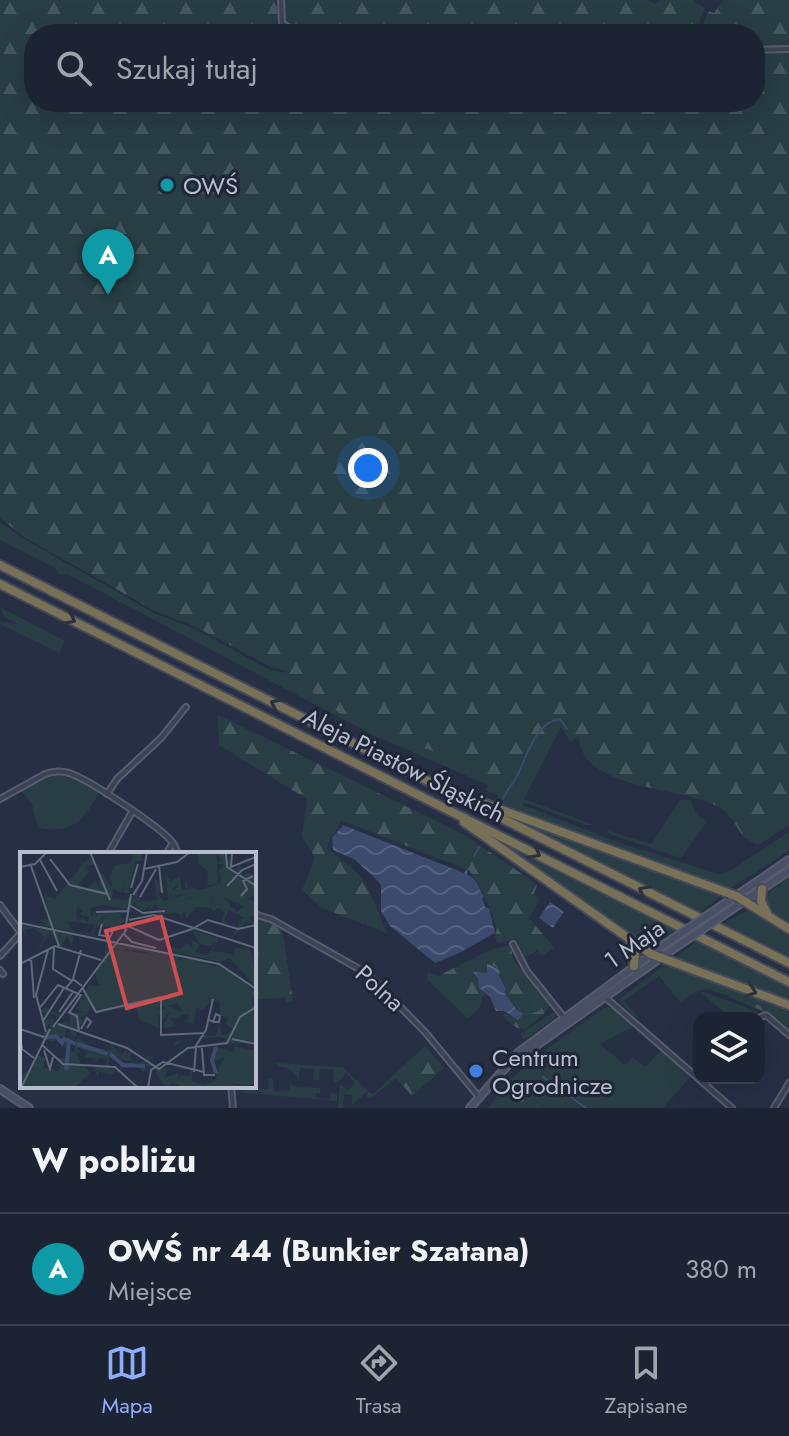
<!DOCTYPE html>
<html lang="pl">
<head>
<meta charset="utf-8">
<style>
  body { margin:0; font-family:Jost,sans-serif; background:#292f3f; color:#f1f3f6 }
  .controls { position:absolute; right:24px; bottom:24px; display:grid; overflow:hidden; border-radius:16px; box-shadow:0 8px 32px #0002 }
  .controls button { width:72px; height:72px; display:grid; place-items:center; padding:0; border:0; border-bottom:2px solid #3a404e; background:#1c2333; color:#f1f3f6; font:40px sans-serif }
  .you { position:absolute; left:368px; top:468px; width:28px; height:28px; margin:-20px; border:6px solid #fff; border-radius:50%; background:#1a73e8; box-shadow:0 0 0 12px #1a73e833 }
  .badge { display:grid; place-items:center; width:52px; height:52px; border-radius:50%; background:#8fabfb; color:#fff; font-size:26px; font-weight:700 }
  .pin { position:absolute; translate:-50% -66px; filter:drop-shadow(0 2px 4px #0008) }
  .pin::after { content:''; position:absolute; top:42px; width:28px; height:24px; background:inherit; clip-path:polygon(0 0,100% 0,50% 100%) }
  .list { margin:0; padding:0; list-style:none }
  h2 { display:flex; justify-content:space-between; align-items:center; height:104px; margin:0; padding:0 32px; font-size:34px }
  h2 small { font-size:26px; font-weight:400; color:#a0a4ac }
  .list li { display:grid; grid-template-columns:52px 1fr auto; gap:24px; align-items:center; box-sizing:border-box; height:112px; padding:0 32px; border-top:2px solid #3a404e }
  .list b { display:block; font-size:30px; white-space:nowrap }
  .list p { margin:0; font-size:26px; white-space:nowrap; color:#a0a4ac }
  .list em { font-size:26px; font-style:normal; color:#a0a4ac }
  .icon { flex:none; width:44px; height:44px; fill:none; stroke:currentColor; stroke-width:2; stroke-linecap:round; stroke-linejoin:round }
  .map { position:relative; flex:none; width:789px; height:1108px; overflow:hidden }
  .search { position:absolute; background:#1c2333; box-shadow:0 8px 32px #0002; left:24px; right:24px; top:24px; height:88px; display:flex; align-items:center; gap:20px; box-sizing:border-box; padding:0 28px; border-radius:32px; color:#a0a4ac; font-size:30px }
  .sheet { height:216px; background:#1c2333 }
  nav { display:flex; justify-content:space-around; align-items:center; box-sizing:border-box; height:112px; border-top:2px solid #3a404e; background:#1c2333; font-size:22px; color:#a0a4ac }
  nav a { display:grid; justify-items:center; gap:4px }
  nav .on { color:#8fabfb }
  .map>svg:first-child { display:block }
  .grass { fill:#283e44 }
  .forest { fill:url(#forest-firs) }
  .cemetery { fill:url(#cemetery-stones) }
  .water { fill:url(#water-waves) }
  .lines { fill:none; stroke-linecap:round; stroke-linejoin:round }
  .stream { stroke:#3b4a6d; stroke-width:2 }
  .street-casing { stroke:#565c6d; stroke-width:8 }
  .secondary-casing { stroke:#565c6d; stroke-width:10 }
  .highway-casing { stroke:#42495a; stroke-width:12 }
  .street { stroke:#3b4253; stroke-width:4 }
  .secondary { stroke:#495066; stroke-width:6 }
  .highway { stroke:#797058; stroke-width:8 }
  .secondary-bridge-casing { stroke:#565c6d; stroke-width:10; stroke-linecap:butt }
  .secondary-bridge { stroke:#495066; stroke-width:6 }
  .oneway { stroke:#2c313d }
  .culture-dot { fill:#0f9aa8; stroke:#1f2638; stroke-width:3 }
  .shop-dot { fill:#3f7fe0; stroke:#1f2638; stroke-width:3 }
  .labels { text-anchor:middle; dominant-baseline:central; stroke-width:6; stroke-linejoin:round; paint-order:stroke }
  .poi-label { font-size:24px; fill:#b8bdcd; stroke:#1f2638; text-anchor:start }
  .street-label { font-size:24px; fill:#b8bdcd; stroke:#1f2638 }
  .inset-river { fill:none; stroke:#3b4a6d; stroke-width:4 }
  .inset-road { fill:none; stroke:#60687b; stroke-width:2 }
  .view { fill:#ce4d51; fill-opacity:0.15; stroke:#ce4d51; stroke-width:4 }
  .inset-edge { fill:none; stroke:#b8bdcd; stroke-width:4 }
</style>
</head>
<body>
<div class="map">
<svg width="789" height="1108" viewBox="0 0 789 1108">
  <defs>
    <pattern id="forest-firs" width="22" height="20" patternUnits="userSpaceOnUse" patternTransform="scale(2)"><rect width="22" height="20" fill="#283e44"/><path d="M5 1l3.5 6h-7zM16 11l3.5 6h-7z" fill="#45585e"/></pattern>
    <pattern id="cemetery-stones" width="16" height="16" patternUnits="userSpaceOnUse" patternTransform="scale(2)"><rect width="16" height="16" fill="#283e44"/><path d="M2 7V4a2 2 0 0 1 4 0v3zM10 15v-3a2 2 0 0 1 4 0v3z" fill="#45585e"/></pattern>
    <pattern id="water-waves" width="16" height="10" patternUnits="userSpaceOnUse" patternTransform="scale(2)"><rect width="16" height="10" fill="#3b4a6d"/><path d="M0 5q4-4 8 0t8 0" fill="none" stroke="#556281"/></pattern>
  </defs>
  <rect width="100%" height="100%" fill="#262f44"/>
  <g class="grass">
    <path d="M 0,522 L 24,539 L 154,613 L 193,628 L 270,670 L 289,673 L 339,713 L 371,725 L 394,738 L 448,756 L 476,772 L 498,779 L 561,727 L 524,799 L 594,825 L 586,825 L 524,802 L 523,805 L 620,843 L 718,874 L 730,871 L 789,832 L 789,851 L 728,890 L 492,802 L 499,796 L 486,790 L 488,785 L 373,735 L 67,574 L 60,575 L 55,568 L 0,540 Z"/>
    <path d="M 0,607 L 65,641 L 59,653 L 0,624 L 0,621 L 20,625 L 4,617 Z"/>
    <path d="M 52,773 L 82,781 L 100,791 C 83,821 74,834 38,828 L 32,804 L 21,791 Z"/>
    <path d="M 680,800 L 691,800 L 697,815 L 707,822 L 681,858 L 609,834 L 606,830 L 651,844 Z"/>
    <path d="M 789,813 L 789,825 L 758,845 L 744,838 Z"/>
    <path d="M 533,824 L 723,894 L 701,912 L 531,827 Z"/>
    <path d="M 504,845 L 653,920 L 674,931 L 646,947 L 503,846 Z"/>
    <path d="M 789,878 L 789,923 L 771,910 L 765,902 L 771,890 Z"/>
    <path d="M 752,908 L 789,933 L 789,956 L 723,923 Z"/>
    <path d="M 696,941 L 789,988 L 789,1003 L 673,960 Z"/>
    <path d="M 669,966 L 789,1010 L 789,1017 L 708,989 L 698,990 L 680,1002 L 659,976 L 624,1001 L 638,1017 L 637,1019 L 618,1000 L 662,967 Z"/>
    <path d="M 535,988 L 548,1003 L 544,1003 L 540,1010 L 531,1015 L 528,1007 L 533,1004 L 530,1001 L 524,1003 L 526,994 L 539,993 Z"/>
    <path d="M 704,992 L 756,1011 L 758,1017 L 731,1018 L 701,993 Z"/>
    <path d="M 611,1007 L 634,1026 L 600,1044 L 625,1065 L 633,1057 L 646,1067 L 661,1050 L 691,1076 L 663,1108 L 546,1108 L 510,1082 L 496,1098 L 496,1094 C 527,1061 565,1036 604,1008 Z"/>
    <path d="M 554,1012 L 556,1017 L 524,1040 L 520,1034 Z"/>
    <path d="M 275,1063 L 343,1067 L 368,1091 L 352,1105 L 352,1095 L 344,1094 L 343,1108 L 338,1108 L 340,1084 L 348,1090 L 355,1083 L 346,1073 L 338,1082 L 333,1082 L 334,1070 L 320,1069 L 319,1080 L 314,1080 L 314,1069 L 300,1068 L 299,1079 C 294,1073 289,1066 278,1067 Z"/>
    <path d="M 268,1078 L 273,1079 L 274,1091 L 289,1090 L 290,1083 L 297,1087 L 320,1088 L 320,1093 L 316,1093 L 316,1098 L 330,1099 L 331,1093 L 337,1094 L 337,1101 L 235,1092 L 248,1090 L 248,1086 L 254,1086 L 254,1083 L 255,1089 L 269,1089 Z"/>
  </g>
  <g class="forest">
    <path d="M 0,0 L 276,0 L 279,26 L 301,34 L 34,34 L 34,102 L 755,102 L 755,52 L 789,52 L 789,813 L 744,838 C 738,829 731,815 722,809 C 689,786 582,792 579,738 L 577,736 L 571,742 L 561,727 L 514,778 L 498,779 L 476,772 L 448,756 L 394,738 L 371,725 L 339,713 L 286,671 L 271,667 L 196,627 L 155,611 L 24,537 L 0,518 Z"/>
    <path d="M 283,0 L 647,0 L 656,4 L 661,0 L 693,0 L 705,8 L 694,34 L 638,34 L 601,30 L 533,34 L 390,34 L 297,29 L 285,23 Z"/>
    <path d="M 724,0 L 789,0 L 789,47 L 755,48 L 755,34 L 699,34 L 709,11 L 714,13 Z"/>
    <path d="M 218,715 L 463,834 L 531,880 L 537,885 L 534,894 L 540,899 L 529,918 L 555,948 L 542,956 L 537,950 L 525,958 L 516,939 L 497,943 L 495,936 L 497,928 L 486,899 L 470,871 L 341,820 L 326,848 C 340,859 362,873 369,890 C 376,904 379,918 387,933 L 322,908 L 302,890 L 315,857 L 302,837 L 307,799 L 219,745 Z"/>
    <path d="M 254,916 L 282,927 L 293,1001 L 286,1002 L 285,997 L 254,1000 Z"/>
    <path d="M 510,945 L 514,961 L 539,993 L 538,997 L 526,994 L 525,1003 L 533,1001 L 534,1004 L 528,1007 L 531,1014 L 540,1010 L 544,1003 L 549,1005 L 545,1013 L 525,1029 L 517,1028 L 503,1017 L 505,1013 L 511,1017 L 516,1009 L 504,992 L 505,984 L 500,979 L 496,967 L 488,964 L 487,974 L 473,973 L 486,995 L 482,997 L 479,1009 L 467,1018 L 427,979 L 428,972 L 438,976 L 490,950 Z"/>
    <path d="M 732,995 L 789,1017 L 789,1033 L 765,1012 L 728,997 Z"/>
    <path d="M 425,1046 L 444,1068 L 412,1096 L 396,1078 L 370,1099 L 366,1095 L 370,1092 L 373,1094 Z"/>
  </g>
  <path class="cemetery" d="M 510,1082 L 545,1108 L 488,1108 Z"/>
  <g class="water">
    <path d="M 343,825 L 464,873 L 468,867 L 467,874 L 475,880 L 484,897 L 482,899 L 486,908 L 489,908 L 495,933 L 459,953 L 435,963 L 390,926 L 381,911 L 381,885 L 375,878 L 354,859 L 333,850 L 332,838 Z"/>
    <path d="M 550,902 L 564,912 L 553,928 L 539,918 Z"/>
    <path d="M 487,963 L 499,970 L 498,974 L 506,989 L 504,992 L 516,1009 L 523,1014 L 518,1020 L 504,1011 L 496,1011 L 490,997 L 479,988 L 478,979 L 473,972 L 487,973 Z"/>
  </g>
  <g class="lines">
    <g class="stream">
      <path d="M 503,799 C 507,789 515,782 519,772 C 528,753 536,722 560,719 L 567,729"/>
      <path d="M 474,856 L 479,847"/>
      <path d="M 543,1077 L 586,1108"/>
    </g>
    <g class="street-casing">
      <g id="street">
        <path d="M 281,0 L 282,23 C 299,38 332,33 353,34"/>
        <path d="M 561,34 L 621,34"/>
        <path d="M 755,50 L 789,49"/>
        <path d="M 107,794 L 117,779 L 161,738 L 186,707"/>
        <path d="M 0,799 L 45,774 C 53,771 61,771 69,773 C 88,779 161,827 173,843 C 175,846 176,850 178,854"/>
        <path d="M 108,854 L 132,812"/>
        <path d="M 166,854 L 173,843"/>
        <path d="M 0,905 L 21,933 L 0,956"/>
        <path d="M 254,914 L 271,919 L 368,974 L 425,1032 L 479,1097"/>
        <path d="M 513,944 L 527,971 L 566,1020"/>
        <path d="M 0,970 L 3,974"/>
        <path d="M 605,997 L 732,1108"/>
        <path d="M 758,1018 L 766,1015 L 789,1035"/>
        <path d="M 231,1086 L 233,1108"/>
        <path d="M 774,1108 L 789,1083"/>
      </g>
    </g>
    <g class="secondary-casing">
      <g id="secondary">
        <path d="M 723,905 L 789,860"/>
        <path d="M 732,909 L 789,871"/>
        <path d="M 510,1064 L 670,951"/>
        <path d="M 0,1089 L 29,1108"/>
        <path d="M 470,1108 L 519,1052 L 664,945"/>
      </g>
    </g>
    <g class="highway-casing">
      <g id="highway">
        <path d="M 0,565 L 789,963"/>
        <path d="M 0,584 L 789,982"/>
        <path d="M 480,802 L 736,896 L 789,929"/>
        <path d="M 464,822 L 651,954 L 789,1005"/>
        <path d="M 762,889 L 761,901 L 767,913"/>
        <path d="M 629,939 L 635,952 L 634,966"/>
      </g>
    </g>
    <use href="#street" class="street"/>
    <use href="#secondary" class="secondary"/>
    <use href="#highway" class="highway"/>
    <g class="secondary-bridge-casing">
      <g id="secondary-bridge">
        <path d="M 664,945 L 723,905"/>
        <path d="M 670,951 L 732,909"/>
      </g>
    </g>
    <use href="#secondary-bridge" class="secondary-bridge"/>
  </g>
  <defs><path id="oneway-chevron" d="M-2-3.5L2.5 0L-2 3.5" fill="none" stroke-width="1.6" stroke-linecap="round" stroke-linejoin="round" transform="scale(2)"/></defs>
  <g class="oneway">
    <use href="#oneway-chevron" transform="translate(70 619) rotate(27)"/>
    <use href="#oneway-chevron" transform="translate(276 704) rotate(-153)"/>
    <use href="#oneway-chevron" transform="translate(535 853) rotate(27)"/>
    <use href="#oneway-chevron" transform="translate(644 891) rotate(-153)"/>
    <use href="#oneway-chevron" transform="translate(751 991) rotate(20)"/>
  </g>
  <circle class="culture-dot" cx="167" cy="185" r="8"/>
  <circle class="shop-dot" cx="476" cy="1071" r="8"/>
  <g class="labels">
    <g class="poi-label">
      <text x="183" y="185">OWŚ</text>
      <text x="492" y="1057">Centrum<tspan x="492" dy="28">Ogrodnicze</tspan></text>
    </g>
    <g class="street-label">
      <text transform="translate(404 765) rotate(27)">Aleja Piastów Śląskich</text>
      <text transform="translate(634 944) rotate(-35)">1 Maja</text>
      <text transform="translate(380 988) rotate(42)">Polna</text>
    </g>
  </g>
  <g transform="translate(20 852)">
    <rect width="236" height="236" fill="#262f44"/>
    <path d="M 197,0 L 205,0 L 213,18 L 231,9 L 236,8 L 221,14 L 221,20 L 224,26 L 225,20 L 236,24 L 236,41 L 228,47 L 236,50 L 236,63 L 229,66 L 236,73 L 226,70 L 210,89 L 222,66 L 227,67 L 209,58 L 204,68 L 209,71 L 201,70 L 205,61 L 198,55 L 194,60 L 190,54 L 211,57 L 213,55 L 217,60 L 224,54 L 201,44 L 208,49 L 210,55 L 205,49 L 199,53 L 193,46 L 192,51 L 172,45 L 140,58 L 135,52 L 129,59 L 130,54 L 121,60 L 114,50 L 111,58 L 83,53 L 72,56 L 70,64 L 57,55 L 56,68 L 43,68 L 55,70 L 45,70 L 46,77 L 71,82 L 75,72 L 79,72 L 72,70 L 74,58 L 77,65 L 77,60 L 102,61 L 100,67 L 92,62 L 92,69 L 90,61 L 82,65 L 79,71 L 84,72 L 76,73 L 74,82 L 80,85 L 0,69 L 27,73 L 19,68 L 28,67 L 25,44 L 35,47 L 59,17 L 56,3 L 59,15 L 70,5 L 74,12 L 66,15 L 69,20 L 56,35 L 65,39 L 75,28 L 79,35 L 82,19 L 87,30 L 93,36 L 90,26 L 104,31 L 102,41 L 93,37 L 92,46 L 107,48 L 118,36 L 118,44 L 112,46 L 121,45 L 119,50 L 137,48 L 134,26 L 145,35 L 138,42 L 143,49 L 154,46 L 152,42 L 158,32 L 153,37 L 149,30 L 160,24 L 162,39 L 154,41 L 156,45 L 191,36 L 198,40 L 194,33 L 201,31 L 199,18 L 205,13 L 197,11 L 201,8 ZM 0,73 L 109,94 L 157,104 L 160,108 L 170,106 L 195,112 L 218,122 L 236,139 L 217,123 L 209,127 L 197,122 L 197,113 L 170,108 L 165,116 L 164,155 L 159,167 L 150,166 L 156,174 L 143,176 L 150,159 L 142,169 L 136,157 L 115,155 L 145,157 L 145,152 L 161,160 L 164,116 L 167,109 L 155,108 L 114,97 L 109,101 L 110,96 L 99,99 L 96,94 L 76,162 L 86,91 L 54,83 L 52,94 L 47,84 L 40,97 L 31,81 L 14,100 L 25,85 L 14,76 L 5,78 L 8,88 ZM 153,95 L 184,105 L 200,106 L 199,99 L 213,103 L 215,95 L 231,99 L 236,135 L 210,106 L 200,110 L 145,98 ZM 69,153 L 69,158 L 68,163 L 59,166 L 63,168 L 58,179 L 48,174 L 46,176 L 45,186 L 53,186 L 50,177 L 57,181 L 52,189 L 49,188 L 50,199 L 54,200 L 56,193 L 62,191 L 78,204 L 91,198 L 90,191 L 101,203 L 107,197 L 106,206 L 110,198 L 102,193 L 114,198 L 109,205 L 116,210 L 124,210 L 127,204 L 135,205 L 121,213 L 125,215 L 124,221 L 117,214 L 121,210 L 117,210 L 99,207 L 90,199 L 88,213 L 96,215 L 97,216 L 93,223 L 79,220 L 78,226 L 73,212 L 85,214 L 87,207 L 64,206 L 67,200 L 56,194 L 61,201 L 55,202 L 57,207 L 70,221 L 55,236 L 55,226 L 50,227 L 53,213 L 41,210 L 36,206 L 45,206 L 47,193 L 41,190 L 49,188 L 38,184 L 35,189 L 0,179 L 21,184 L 28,179 L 31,169 L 27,174 L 24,174 L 22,166 L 26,162 L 20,159 L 26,154 L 45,167 L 30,161 L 25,168 L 33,166 L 36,173 L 47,169 L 49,174 L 50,161 L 63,161 L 61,157 L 68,162 ZM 132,214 L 149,217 L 144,226 L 158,221 L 159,228 L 161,223 L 169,224 L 172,215 L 172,229 L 183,233 L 196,229 L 196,221 L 198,230 L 203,230 L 202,220 L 204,230 L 230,236 L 163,236 L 153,230 L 150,233 L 159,236 L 145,236 Z" fill="#283e44"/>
    <path d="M 146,20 L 154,40 L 167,37 L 165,34 L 166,26 L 169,38 L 171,34 L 178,38 L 198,33 L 198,39 L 155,43 L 148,49 ZM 180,44 L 191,46 L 192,51 L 194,46 L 199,53 L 205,49 L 213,57 L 176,55 L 166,67 L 164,58 L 161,68 L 159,61 L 133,63 L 145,59 L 144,53 ZM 66,59 L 79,70 L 90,60 L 102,63 L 96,67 L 109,66 L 94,76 L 47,69 L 52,78 L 46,77 L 42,69 L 58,64 L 57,69 L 63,65 L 68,70 L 69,65 L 61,63 L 59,61 ZM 172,78 L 199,86 L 192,99 L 202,101 L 200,106 L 173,104 L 159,98 L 167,91 L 173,97 L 171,87 L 180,93 L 175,100 L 187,103 L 193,96 L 195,89 L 192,94 L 180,92 ZM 94,97 L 175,109 L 198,115 L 198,122 L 209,127 L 215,124 L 236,139 L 232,146 L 236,190 L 205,192 L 208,187 L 200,185 L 162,188 L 153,196 L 155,190 L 161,188 L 180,186 L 182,183 L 195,184 L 200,173 L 202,183 L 216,179 L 206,172 L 208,165 L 200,164 L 200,150 L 194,147 L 182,158 L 176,155 L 174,172 L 167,171 L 169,162 L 158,162 L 162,159 L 158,151 L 137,156 L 139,176 L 120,168 L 116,154 L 109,160 L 95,154 L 77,162 L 70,155 L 68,162 L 56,158 L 71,129 L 71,134 L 79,133 L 75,121 ZM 33,180 L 41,188 L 56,190 L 57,185 L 71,195 L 91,198 L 103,213 L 131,211 L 133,214 L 103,216 L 86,200 L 75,210 L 76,203 L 61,191 L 56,200 L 61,213 L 56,209 L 55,192 L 49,190 L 46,196 L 33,183 L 29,185 L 35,190 L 28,189 L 27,185 ZM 215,194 L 236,199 L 236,234 L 198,230 L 196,221 L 205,205 L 191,210 L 196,195 L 214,200 ZM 16,203 L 26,206 L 24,215 L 39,219 L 40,213 L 53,213 L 55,224 L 61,225 L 55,226 L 55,236 L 0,236 L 0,222 L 15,217 L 11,212 Z" fill="#283e44"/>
    <path d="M 112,0 L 121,0 L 122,9 L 116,9 L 108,41 L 103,41 L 104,32 L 89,26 L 95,13 L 111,11 ZM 197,0 L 198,32 L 187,33 L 188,20 L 178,11 L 178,0 Z" fill="#283e44"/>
    <path class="inset-river" d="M 23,186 L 36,184 L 42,191 L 44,187 L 56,192M 57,192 L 88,202M 196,195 L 192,208 L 196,221M 90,202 L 103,213 L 125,214M 46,218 L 49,189"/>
    <path class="inset-road" d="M 70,0 L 90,48M 206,0 L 207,15 L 236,34M 212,0 L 211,15 L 236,5M 30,7 L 50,33 L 87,42M 20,8 L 37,39M 11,14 L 39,94M 139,14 L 142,41M 0,15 L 15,12 L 27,0M 124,17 L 157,10 L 170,0M 207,34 L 222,18 L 236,12M 111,36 L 118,12M 113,43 L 122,29 L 127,0M 221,44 L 227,37 L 223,29 L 233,24M 120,45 L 136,17M 109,53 L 123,61 L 145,59M 76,60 L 109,59M 109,68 L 134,63 L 236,96M 0,71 L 199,112 L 236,137M 82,72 L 79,83 L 90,85 L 93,79M 108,74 L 139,88M 172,77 L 188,68 L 218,77 L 236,73M 105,79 L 111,42M 103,81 L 112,90 L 136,96M 139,88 L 172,77M 34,94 L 33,117 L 52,129 L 45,137M 61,98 L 53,127 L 62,134M 11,106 L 14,146M 0,112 L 35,94 L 81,108M 62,135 L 76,160 L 141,145 L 141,183 L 185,181M 19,157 L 38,133 L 61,143 L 49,161M 39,160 L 53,140M 48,160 L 57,164 L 59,179M 189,168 L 194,170 L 199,170 L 200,164 L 196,162 L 193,170M 23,169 L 44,136M 38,172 L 107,196 L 139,217 L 168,196 L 207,191 L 220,165 L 236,155M 33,175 L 107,77M 0,177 L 24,185M 61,177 L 67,166 L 71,170 L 67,176M 26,180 L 16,143 L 28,98M 0,185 L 2,197 L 14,206M 212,187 L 236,192M 22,193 L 43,212 L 95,215 L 118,236M 175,195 L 186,178 L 193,147M 182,196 L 184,223 L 195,223M 24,198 L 30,217 L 33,205M 174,220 L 176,195M 1,236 L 30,177M 128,236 L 131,218 L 143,210 L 184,220"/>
    <path class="view" d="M 141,65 L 161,141 L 107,156 L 86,79 Z"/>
    <rect width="236" height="236" class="inset-edge"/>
  </g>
</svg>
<div class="controls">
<button><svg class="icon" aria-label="layers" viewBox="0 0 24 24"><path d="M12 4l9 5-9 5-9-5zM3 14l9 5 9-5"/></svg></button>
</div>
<div class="you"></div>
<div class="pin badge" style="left:108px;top:295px;background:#0f9aa8">A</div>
<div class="search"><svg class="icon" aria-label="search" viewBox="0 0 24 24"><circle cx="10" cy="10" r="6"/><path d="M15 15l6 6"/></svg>Szukaj tutaj</div>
</div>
<section class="sheet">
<h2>W pobliżu<small></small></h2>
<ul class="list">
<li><span class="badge" style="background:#0f9aa8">A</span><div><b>OWŚ nr 44 (Bunkier Szatana)</b><p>Miejsce</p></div><em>380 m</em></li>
</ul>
</section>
<nav>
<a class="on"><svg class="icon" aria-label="map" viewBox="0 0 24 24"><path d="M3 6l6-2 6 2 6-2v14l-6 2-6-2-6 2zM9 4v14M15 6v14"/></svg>Mapa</a>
<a><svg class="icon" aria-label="directions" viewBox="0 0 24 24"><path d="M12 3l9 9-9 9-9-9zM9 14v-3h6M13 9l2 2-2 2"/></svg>Trasa</a>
<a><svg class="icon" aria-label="saved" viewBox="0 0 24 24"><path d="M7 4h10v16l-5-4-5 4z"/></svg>Zapisane</a>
</nav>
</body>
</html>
